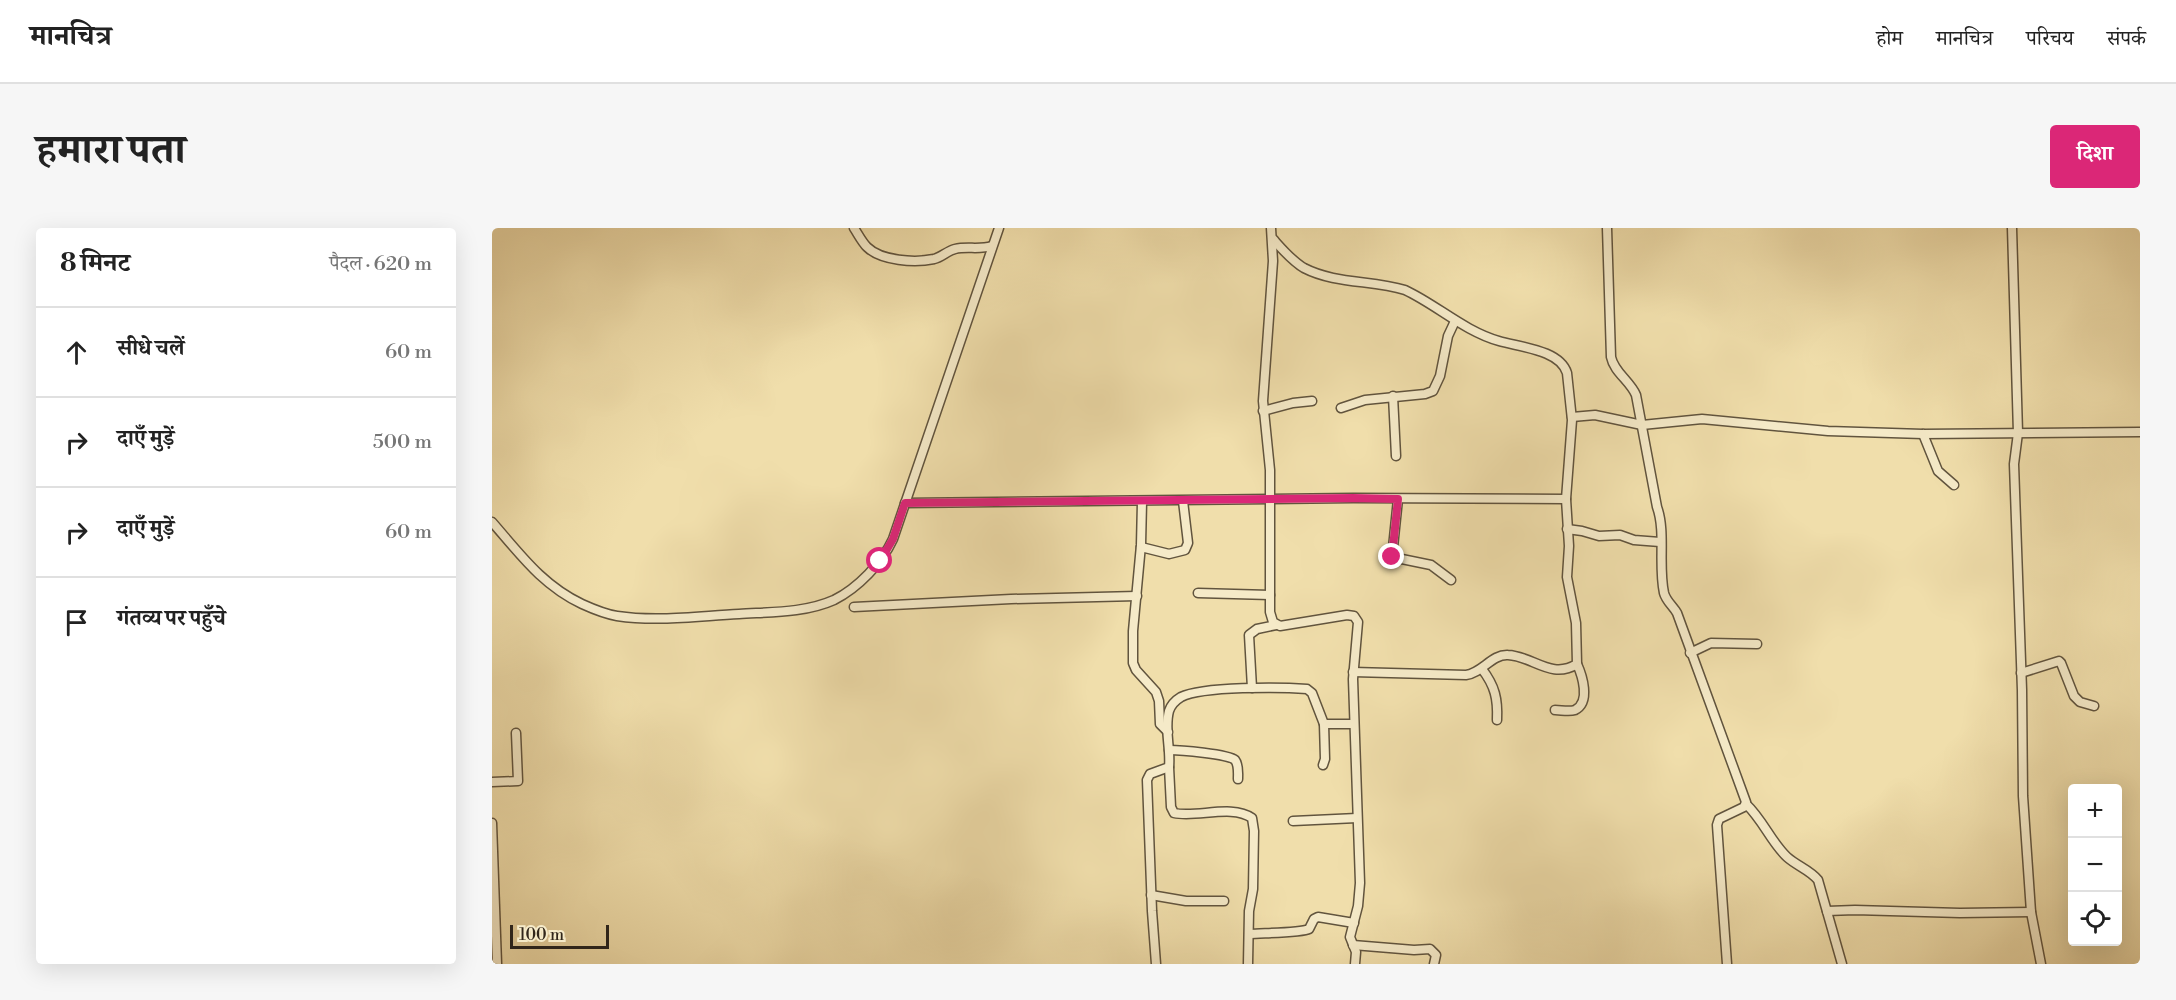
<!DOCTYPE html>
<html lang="hi">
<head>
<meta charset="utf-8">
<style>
  body { margin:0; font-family:"Libre Bodoni","Noto Serif Devanagari",serif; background:#f6f6f6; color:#222 }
  .controls { position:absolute; right:18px; bottom:18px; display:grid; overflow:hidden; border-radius:6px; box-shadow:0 6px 24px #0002 }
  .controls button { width:54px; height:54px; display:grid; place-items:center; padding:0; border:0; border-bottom:2px solid #e0e0e0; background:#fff; color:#222; font:30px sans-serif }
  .scale { position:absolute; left:18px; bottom:15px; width:99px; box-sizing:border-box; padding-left:6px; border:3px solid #31261a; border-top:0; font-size:16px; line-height:21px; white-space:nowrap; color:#31261a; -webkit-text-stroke:4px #f5eac8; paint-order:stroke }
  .stop { position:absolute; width:18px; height:18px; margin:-14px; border:4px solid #db2777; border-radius:50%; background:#fff }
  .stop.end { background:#db2777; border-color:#fff; box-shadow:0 2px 6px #0008 }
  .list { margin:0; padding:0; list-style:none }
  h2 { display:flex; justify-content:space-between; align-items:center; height:78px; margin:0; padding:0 24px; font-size:26px }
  h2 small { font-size:20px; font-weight:400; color:#767676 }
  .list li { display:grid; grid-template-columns:39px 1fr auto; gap:18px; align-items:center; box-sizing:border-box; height:90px; padding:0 24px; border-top:2px solid #e0e0e0 }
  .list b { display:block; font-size:22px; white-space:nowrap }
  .list em { font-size:20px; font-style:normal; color:#767676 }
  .icon { flex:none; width:33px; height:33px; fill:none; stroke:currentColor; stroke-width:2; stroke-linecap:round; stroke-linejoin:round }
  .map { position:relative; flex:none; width:1648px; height:736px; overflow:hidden; border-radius:6px }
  header { display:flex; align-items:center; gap:36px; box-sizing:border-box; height:84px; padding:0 30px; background:#fff; border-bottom:2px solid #e0e0e0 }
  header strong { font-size:28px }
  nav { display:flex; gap:33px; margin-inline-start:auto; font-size:21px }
  .intro { display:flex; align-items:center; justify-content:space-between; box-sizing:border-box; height:144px; padding:0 36px }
  h1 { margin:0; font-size:42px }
  .button { padding:15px 27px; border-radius:6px; background:#db2777; color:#fff; font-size:21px; font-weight:700 }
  main { display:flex; gap:36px; padding:0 36px }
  aside { flex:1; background:#fff; border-radius:6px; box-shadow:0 6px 24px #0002 }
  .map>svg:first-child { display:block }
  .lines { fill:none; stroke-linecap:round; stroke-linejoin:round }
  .minor-casing { stroke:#61543e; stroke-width:11 }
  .minor { stroke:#f5eac8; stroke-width:8 }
  .route { stroke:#db2777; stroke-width:8 }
</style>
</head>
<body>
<header>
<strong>मानचित्र</strong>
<nav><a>होम</a><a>मानचित्र</a><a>परिचय</a><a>संपर्क</a></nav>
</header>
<div class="intro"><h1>हमारा पता</h1><a class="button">दिशा</a></div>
<main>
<aside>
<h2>8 मिनट<small>पैदल · 620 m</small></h2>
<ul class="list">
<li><svg class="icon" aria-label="ahead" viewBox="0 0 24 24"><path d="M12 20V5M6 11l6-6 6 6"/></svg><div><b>सीधे चलें</b></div><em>60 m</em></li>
<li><svg class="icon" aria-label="right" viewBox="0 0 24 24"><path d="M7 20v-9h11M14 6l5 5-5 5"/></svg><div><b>दाएँ मुड़ें</b></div><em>500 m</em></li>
<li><svg class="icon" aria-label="right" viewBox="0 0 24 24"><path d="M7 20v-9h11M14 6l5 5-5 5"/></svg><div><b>दाएँ मुड़ें</b></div><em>60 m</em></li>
<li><svg class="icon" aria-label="arrive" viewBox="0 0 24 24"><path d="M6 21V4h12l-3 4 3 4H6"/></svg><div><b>गंतव्य पर पहुँचे</b></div></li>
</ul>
</aside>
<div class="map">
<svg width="1648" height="736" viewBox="0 0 1648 736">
  <rect width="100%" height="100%" fill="#f0deab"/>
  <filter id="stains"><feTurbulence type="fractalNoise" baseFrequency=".00333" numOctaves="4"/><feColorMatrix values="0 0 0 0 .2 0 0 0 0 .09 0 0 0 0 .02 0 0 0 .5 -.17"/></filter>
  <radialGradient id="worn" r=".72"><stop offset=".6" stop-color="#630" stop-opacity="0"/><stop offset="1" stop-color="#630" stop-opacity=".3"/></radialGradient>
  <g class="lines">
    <g class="minor-casing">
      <g id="minor">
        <path d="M 362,0 C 366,6 370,14 375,19 C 389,33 423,35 442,31 C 450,29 455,23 463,21 C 475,18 487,22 500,18"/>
        <path d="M 779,0 L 781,33 L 771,173 L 778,242 L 778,384 L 781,394 L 788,398 L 855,387 L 862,388 L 866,394 L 861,451 L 868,655 L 866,678 L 858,709 L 864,724 L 863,736"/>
        <path d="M 1115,0 L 1119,129 C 1122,144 1138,153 1144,167 L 1165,279 C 1174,304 1166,337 1172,365 C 1174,373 1181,378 1185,385 L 1254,574 L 1252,579 L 1227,591 L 1225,597 L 1235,736"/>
        <path d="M 1520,0 L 1526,205 L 1522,236 L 1530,462 L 1531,568 L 1539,684 L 1549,736"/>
        <path d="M 781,11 C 790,21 800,33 812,40 C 843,56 880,52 913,62 C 945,77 972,103 1007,113 C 1028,119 1068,122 1075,145 L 1080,192 L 1074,271 L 1077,318 L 1075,349 L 1084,395 L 1085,436 C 1059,452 1041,428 1016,427 C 1000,426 990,445 974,447 L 861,444"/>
        <path d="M 901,168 L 904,228"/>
        <path d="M 849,180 L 873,172 L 933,166 L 941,163 L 948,148 L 956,108 L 963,93"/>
        <path d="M 771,183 L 801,175 L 820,173"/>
        <path d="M 1080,189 L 1103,187 L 1150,197 L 1210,191 L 1336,203 L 1431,206 L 1648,204"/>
        <path d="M 1431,206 L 1446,243 L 1462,257"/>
        <path d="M 906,271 L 900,329 L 939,337 L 959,352"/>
        <path d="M 650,274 L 649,317 L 641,403 L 641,435 L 644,442 L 664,464 L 667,473 L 668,496 L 676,504"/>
        <path d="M 413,275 L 861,270 L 1074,271"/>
        <path d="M 0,294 C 28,326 50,357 90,376 C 101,381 113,386 125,388 C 165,394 207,388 247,386 C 278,384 313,385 342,372 C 366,360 390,335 401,311 L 507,0"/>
        <path d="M 1075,301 L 1090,303 L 1107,308 L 1128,307 L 1142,312 L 1168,314"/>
        <path d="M 649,319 L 677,326 L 693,322 L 696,315 L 691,273"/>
        <path d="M 706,365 L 778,367"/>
        <path d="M 362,379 L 519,371 L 645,368"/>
        <path d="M 1198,425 L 1219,415 L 1265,416"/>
        <path d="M 990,441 C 1003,458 1006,471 1005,492"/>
        <path d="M 1529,445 L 1567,433 L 1569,435 L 1582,468 L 1588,474 L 1602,478"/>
        <path d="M 760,460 L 757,407 L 765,401 L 784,397"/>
        <path d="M 1063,482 C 1069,482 1077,484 1083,482 C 1099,474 1090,447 1085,436"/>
        <path d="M 677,522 C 688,522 736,526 743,532 C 747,537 746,545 746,551"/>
        <path d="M 831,537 L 833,531 L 832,496"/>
        <path d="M 677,539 L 679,579 L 682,585 C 705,590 740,576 760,590 L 762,603 L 761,661 L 757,683 L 756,736"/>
        <path d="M 0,554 L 26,553 L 24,505"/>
        <path d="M 1254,576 C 1271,592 1279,614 1295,629 C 1305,638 1318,642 1326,652 L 1350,736"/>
        <path d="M 801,593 L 865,590"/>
        <path d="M 0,595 L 5,736"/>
        <path d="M 659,667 L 694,673 L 732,673"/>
        <path d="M 1335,683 L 1363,682 L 1468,685 L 1539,684"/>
        <path d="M 758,706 C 770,705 809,705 817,701 L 822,691 L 826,689 L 862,695"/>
        <path d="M 861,717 L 922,722 L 938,721 L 944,727 L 942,736"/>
        <path d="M 664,736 L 660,683 L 655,552 L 658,546 L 677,539 C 679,521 672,501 677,483 C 679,477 684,472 689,469 C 711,458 789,459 815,461 L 820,465 L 832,496 L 861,496"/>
      </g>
    </g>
    <use href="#minor" class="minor"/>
  </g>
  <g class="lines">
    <path class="route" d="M 388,333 L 401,311 L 413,275 L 861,270 L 906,271 L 900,329"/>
  </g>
  <rect width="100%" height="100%" filter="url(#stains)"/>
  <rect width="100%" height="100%" fill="url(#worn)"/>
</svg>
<div class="controls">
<button>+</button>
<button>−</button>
<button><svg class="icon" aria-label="locate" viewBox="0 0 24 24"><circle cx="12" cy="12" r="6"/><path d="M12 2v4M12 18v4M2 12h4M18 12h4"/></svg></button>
</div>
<div class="scale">100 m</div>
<div class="stop" style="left:388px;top:333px"></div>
<div class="stop end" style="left:900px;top:329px"></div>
</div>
</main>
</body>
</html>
